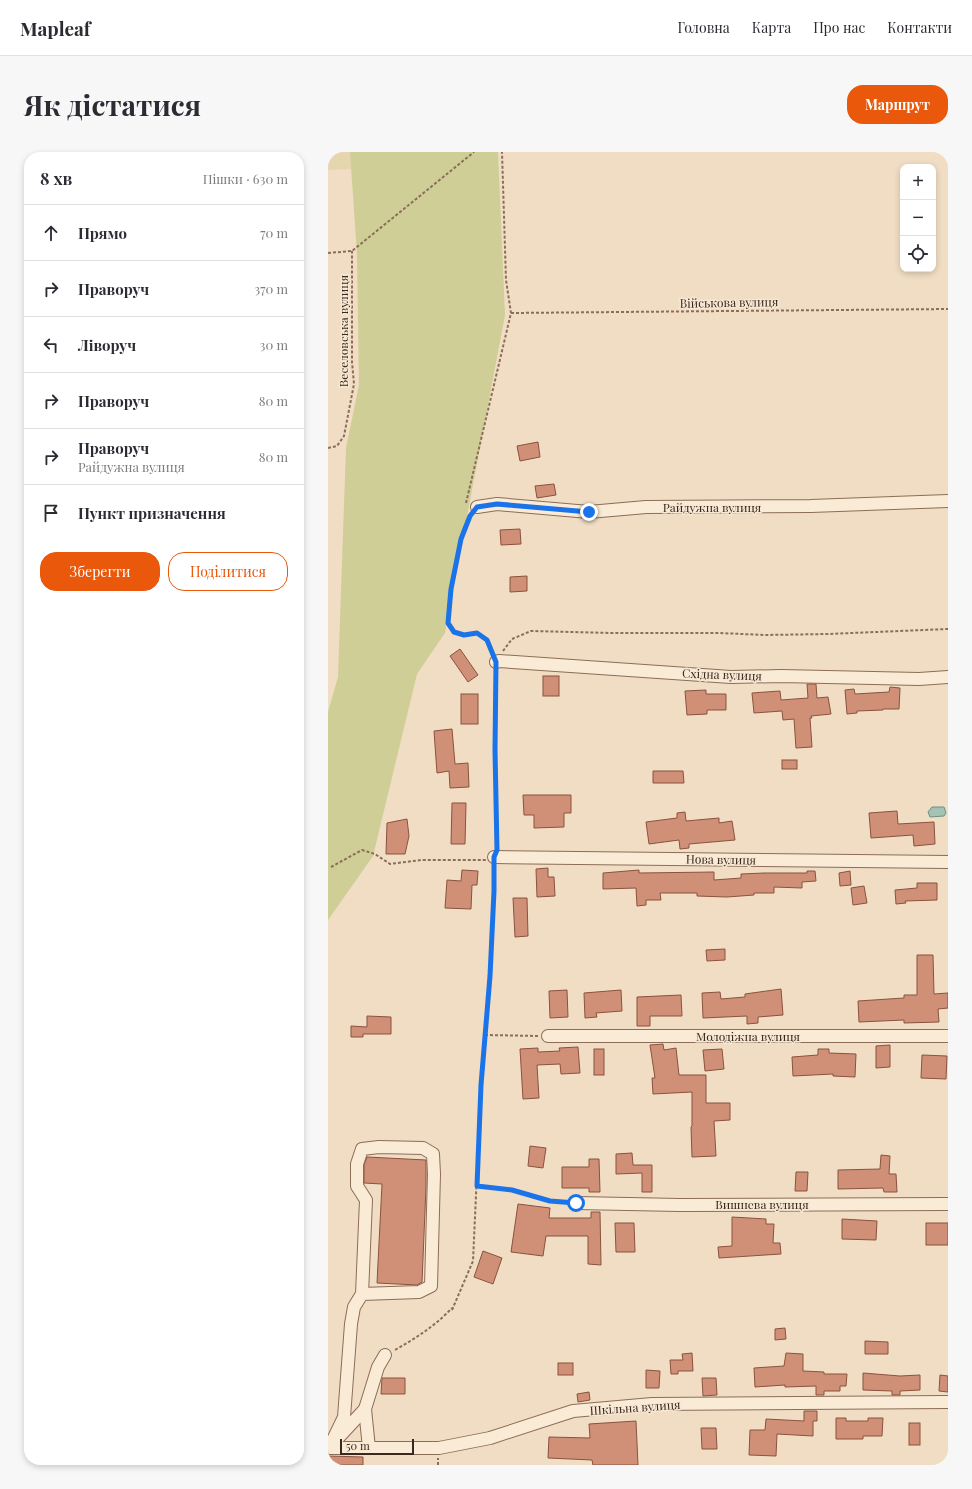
<!DOCTYPE html>
<html lang="uk">
<head>
<meta charset="utf-8">
<style>
  body { margin:0; font-family:"Playfair Display",serif; background:#f7f7f7; color:#2b2b33 }
  .controls { position:absolute; right:12px; top:12px; display:grid; overflow:hidden; border-radius:8px; box-shadow:0 2px 6px #0003 }
  .controls button { width:36px; height:36px; display:grid; place-items:center; padding:0; border:0; border-bottom:1px solid #e1e1e2; background:#fff; color:#2b2b33; font:20px sans-serif }
  .scale { position:absolute; left:12px; bottom:10px; width:74px; box-sizing:border-box; padding-left:4px; border:2px solid #3a281e; border-top:0; font-size:11px; line-height:14px; white-space:nowrap; color:#3a281e; -webkit-text-stroke:3px #f7e8d3; paint-order:stroke }
  .stop { position:absolute; width:12px; height:12px; margin:-9px; border:3px solid #1a73e8; border-radius:50%; background:#fff }
  .stop.end { background:#1a73e8; border-color:#fff; box-shadow:0 1px 4px #0008 }
  .list { margin:0; padding:0; list-style:none }
  h2 { display:flex; justify-content:space-between; align-items:center; height:52px; margin:0; padding:0 16px; font-size:17px }
  h2 small { font-size:13px; font-weight:400; color:#7c7c81 }
  .list li { display:grid; grid-template-columns:26px 1fr auto; gap:12px; align-items:center; box-sizing:border-box; height:56px; padding:0 16px; border-top:1px solid #e1e1e2 }
  .list b { display:block; font-size:15px; white-space:nowrap }
  .list p { margin:0; font-size:13px; white-space:nowrap; color:#7c7c81 }
  .list em { font-size:13px; font-style:normal; color:#7c7c81 }
  .actions { display:flex; gap:8px; padding:12px 16px }
  .actions a { flex:1; padding:9px 0; border:1px solid #ea580c; border-radius:16px; text-align:center; font-size:14px; color:#ea580c }
  .actions .main { background:#ea580c; color:#fff }
  .icon { flex:none; width:22px; height:22px; fill:none; stroke:currentColor; stroke-width:2; stroke-linecap:round; stroke-linejoin:round }
  .map { position:relative; flex:none; width:620px; height:1313px; overflow:hidden; border-radius:16px }
  header { display:flex; align-items:center; gap:24px; box-sizing:border-box; height:56px; padding:0 20px; background:#fff; border-bottom:1px solid #e1e1e2 }
  header strong { font-size:19px }
  nav { display:flex; gap:22px; margin-inline-start:auto; font-size:14px }
  .intro { display:flex; align-items:center; justify-content:space-between; box-sizing:border-box; height:96px; padding:0 24px }
  h1 { margin:0; font-size:28px }
  .button { padding:10px 18px; border-radius:16px; background:#ea580c; color:#fff; font-size:14px; font-weight:700 }
  main { display:flex; gap:24px; padding:0 24px }
  aside { flex:1; background:#fff; border-radius:16px; box-shadow:0 2px 6px #0003 }
  .map>svg:first-child { display:block }
  .farmland { fill:#e6d6b0 }
  .green { fill:#cece96 }
  .water { fill:#a5c2b6; stroke:#6b9183 }
  .building { fill:#cf9077; stroke:#8b523e }
  .lines { fill:none; stroke-linecap:round; stroke-linejoin:round }
  .minor-casing { stroke:#8b6d59; stroke-width:14 }
  .path { stroke:#8b6d59; stroke-width:2; stroke-dasharray:3 2; stroke-linecap:butt }
  .minor { stroke:#faebd7; stroke-width:12 }
  .route { stroke:#1a73e8; stroke-width:5 }
  .labels { text-anchor:middle; dominant-baseline:central; stroke-width:3; stroke-linejoin:round; paint-order:stroke }
  .street-label { font-size:12px; fill:#3a281e; stroke:#f7e8d3 }
</style>
</head>
<body>
<header>
<strong>Mapleaf</strong>
<nav><a>Головна</a><a>Карта</a><a>Про нас</a><a>Контакти</a></nav>
</header>
<div class="intro"><h1>Як дістатися</h1><a class="button">Маршрут</a></div>
<main>
<aside>
<h2>8 хв<small>Пішки · 630 m</small></h2>
<ul class="list">
<li><svg class="icon" aria-label="ahead" viewBox="0 0 24 24"><path d="M12 20V5M6 11l6-6 6 6"/></svg><div><b>Прямо</b></div><em>70 m</em></li>
<li><svg class="icon" aria-label="right" viewBox="0 0 24 24"><path d="M7 20v-9h11M14 6l5 5-5 5"/></svg><div><b>Праворуч</b></div><em>370 m</em></li>
<li><svg class="icon" aria-label="left" viewBox="0 0 24 24"><path d="M17 20v-9H6M10 6l-5 5 5 5"/></svg><div><b>Ліворуч</b></div><em>30 m</em></li>
<li><svg class="icon" aria-label="right" viewBox="0 0 24 24"><path d="M7 20v-9h11M14 6l5 5-5 5"/></svg><div><b>Праворуч</b></div><em>80 m</em></li>
<li><svg class="icon" aria-label="right" viewBox="0 0 24 24"><path d="M7 20v-9h11M14 6l5 5-5 5"/></svg><div><b>Праворуч</b><p>Райдужна вулиця</p></div><em>80 m</em></li>
<li><svg class="icon" aria-label="arrive" viewBox="0 0 24 24"><path d="M6 21V4h12l-3 4 3 4H6"/></svg><div><b>Пункт призначення</b></div></li>
</ul>
<div class="actions"><a class="main">Зберегти</a><a>Поділитися</a></div>
</aside>
<div class="map">
<svg width="620" height="1313" viewBox="0 0 620 1313">
  <rect width="100%" height="100%" fill="#f0ddc3"/>
  <path class="farmland" d="M 0,0 L 22,0 L 24,17 L 0,18 Z"/>
  <path class="green" d="M 22,0 L 170,0 L 177,163 L 117,481 L 89,522 L 45,704 L 0,768 L 0,560 L 10,525 L 18,296 L 31,233 L 29,102 Z"/>
  <path class="water" d="M 604,655 L 616,655 L 618,661 L 616,664 L 602,665 L 600,660 Z"/>
  <g class="building">
    <path d="M 210,290 L 212,305 L 192,309 L 189,294 Z"/>
    <path d="M 226,332 L 228,343 L 209,346 L 207,334 Z"/>
    <path d="M 192,377 L 193,392 L 173,393 L 172,378 Z"/>
    <path d="M 199,424 L 199,439 L 182,440 L 182,425 Z"/>
    <path d="M 132,497 L 150,523 L 140,530 L 122,504 Z"/>
    <rect x="215" y="524" width="16" height="20"/>
    <path d="M 479,532 L 488,532 L 489,546 L 500,545 L 503,562 L 483,564 L 484,566 L 482,566 L 484,595 L 468,596 L 466,567 L 455,568 L 454,559 L 426,561 L 424,541 L 452,539 L 453,548 L 480,546 Z"/>
    <path d="M 562,535 L 572,536 L 571,557 L 555,557 L 555,558 L 529,559 L 529,561 L 519,562 L 517,538 L 526,537 L 527,542 L 561,540 Z"/>
    <path d="M 378,538 L 378,542 L 398,542 L 398,558 L 379,558 L 379,562 L 359,563 L 357,539 Z"/>
    <rect x="133" y="542" width="17" height="30"/>
    <path d="M 124,577 L 127,612 L 140,611 L 141,635 L 122,636 L 121,619 L 109,621 L 106,579 Z"/>
    <rect x="454" y="608" width="15" height="9"/>
    <path d="M 325,619 L 355,619 L 356,631 L 325,631 Z"/>
    <path d="M 195,643 L 243,643 L 243,661 L 236,661 L 236,675 L 206,676 L 206,663 L 196,663 Z"/>
    <path d="M 124,651 L 138,651 L 137,692 L 123,692 Z"/>
    <path d="M 569,659 L 570,672 L 606,670 L 607,692 L 586,694 L 585,683 L 543,686 L 541,661 Z"/>
    <path d="M 357,660 L 358,669 L 391,666 L 391,671 L 404,669 L 407,688 L 361,692 L 361,696 L 352,697 L 351,688 L 321,692 L 318,670 L 349,666 L 349,661 Z"/>
    <path d="M 79,667 L 81,684 L 77,702 L 58,702 L 59,671 Z"/>
    <path d="M 220,716 L 220,725 L 226,725 L 227,744 L 209,745 L 208,717 Z"/>
    <path d="M 134,718 L 150,719 L 149,733 L 144,733 L 143,757 L 117,756 L 119,728 L 133,729 Z"/>
    <path d="M 311,718 L 311,721 L 386,720 L 386,728 L 413,726 L 413,722 L 436,721 L 479,721 L 479,719 L 487,719 L 488,729 L 474,730 L 474,736 L 446,735 L 446,741 L 426,741 L 426,743 L 399,745 L 369,744 L 369,741 L 332,741 L 333,748 L 318,748 L 318,753 L 309,754 L 308,736 L 275,737 L 275,721 Z"/>
    <path d="M 522,719 L 523,733 L 512,734 L 511,721 Z"/>
    <path d="M 589,731 L 609,731 L 609,748 L 577,749 L 578,751 L 568,752 L 567,738 L 589,736 Z"/>
    <path d="M 536,734 L 539,751 L 525,753 L 523,736 Z"/>
    <path d="M 185,746 L 199,746 L 200,784 L 187,785 Z"/>
    <path d="M 397,797 L 397,808 L 379,809 L 378,798 Z"/>
    <path d="M 589,803 L 605,803 L 606,842 L 620,841 L 620,856 L 610,857 L 611,870 L 576,871 L 576,868 L 531,870 L 530,849 L 576,846 L 576,843 L 589,843 Z"/>
    <path d="M 453,837 L 455,863 L 430,865 L 430,871 L 419,872 L 419,864 L 375,866 L 374,841 L 392,840 L 393,847 L 417,845 L 417,842 Z"/>
    <path d="M 239,838 L 240,865 L 222,866 L 221,839 Z"/>
    <path d="M 293,838 L 294,859 L 268,861 L 269,865 L 257,866 L 256,841 Z"/>
    <path d="M 353,843 L 354,864 L 322,864 L 322,874 L 309,874 L 309,845 Z"/>
    <path d="M 39,864 L 63,865 L 63,882 L 35,882 L 35,885 L 23,885 L 23,874 L 39,875 Z"/>
    <path d="M 335,892 L 336,898 L 348,896 L 351,923 L 378,923 L 378,951 L 402,951 L 402,968 L 386,969 L 388,1004 L 364,1005 L 363,975 L 364,974 L 364,940 L 325,942 L 324,926 L 327,926 L 322,893 Z"/>
    <path d="M 562,893 L 562,915 L 548,916 L 548,894 Z"/>
    <path d="M 250,895 L 252,921 L 233,922 L 232,912 L 209,913 L 211,946 L 195,947 L 192,897 L 210,896 L 210,900 L 232,899 L 231,896 Z"/>
    <rect x="266" y="897" width="10" height="26"/>
    <path d="M 394,897 L 396,917 L 377,919 L 375,898 Z"/>
    <path d="M 490,897 L 501,897 L 501,901 L 528,902 L 527,925 L 505,924 L 505,922 L 465,924 L 464,905 L 490,903 Z"/>
    <path d="M 594,903 L 619,904 L 618,927 L 593,926 Z"/>
    <path d="M 202,994 L 218,996 L 215,1016 L 200,1014 Z"/>
    <path d="M 304,1001 L 305,1013 L 324,1013 L 324,1040 L 314,1040 L 314,1021 L 288,1022 L 288,1002 Z"/>
    <path d="M 553,1003 L 562,1004 L 561,1022 L 568,1022 L 569,1040 L 556,1040 L 555,1036 L 510,1037 L 510,1018 L 552,1017 Z"/>
    <path d="M 39,1005 L 98,1008 L 98,1035 L 94,1130 L 89,1133 L 49,1131 L 54,1032 L 36,1031 L 36,1013 Z"/>
    <path d="M 261,1007 L 271,1007 L 272,1040 L 261,1040 L 261,1036 L 234,1036 L 234,1015 L 261,1015 Z"/>
    <path d="M 468,1020 L 480,1020 L 479,1039 L 467,1039 Z"/>
    <path d="M 190,1052 L 222,1056 L 221,1066 L 263,1066 L 263,1060 L 272,1060 L 273,1113 L 260,1112 L 260,1084 L 218,1084 L 215,1104 L 183,1100 Z"/>
    <path d="M 404,1065 L 438,1067 L 438,1072 L 446,1072 L 445,1091 L 452,1091 L 453,1102 L 391,1106 L 390,1095 L 404,1094 Z"/>
    <path d="M 514,1067 L 549,1069 L 548,1088 L 514,1087 Z"/>
    <path d="M 287,1071 L 306,1071 L 307,1100 L 288,1100 Z"/>
    <rect x="598" y="1071" width="22" height="22"/>
    <path d="M 155,1099 L 174,1106 L 165,1132 L 146,1125 Z"/>
    <path d="M 457,1176 L 458,1187 L 447,1188 L 447,1177 Z"/>
    <path d="M 537,1189 L 560,1190 L 560,1202 L 537,1202 Z"/>
    <path d="M 364,1201 L 365,1219 L 350,1219 L 350,1222 L 343,1222 L 342,1208 L 355,1208 L 354,1202 Z"/>
    <path d="M 458,1201 L 475,1202 L 475,1219 L 496,1220 L 496,1222 L 519,1222 L 518,1234 L 512,1234 L 512,1239 L 496,1239 L 496,1243 L 488,1243 L 488,1234 L 457,1235 L 457,1233 L 427,1235 L 426,1216 L 456,1214 Z"/>
    <rect x="230" y="1211" width="15" height="12"/>
    <path d="M 318,1218 L 332,1219 L 331,1236 L 318,1236 Z"/>
    <path d="M 535,1221 L 572,1224 L 592,1223 L 592,1238 L 572,1239 L 572,1243 L 564,1243 L 564,1239 L 535,1238 Z"/>
    <path d="M 612,1223 L 620,1224 L 620,1240 L 611,1239 Z"/>
    <path d="M 54,1226 L 77,1226 L 77,1242 L 53,1242 Z"/>
    <path d="M 374,1226 L 388,1226 L 389,1243 L 375,1244 Z"/>
    <path d="M 261,1240 L 262,1248 L 250,1250 L 249,1242 Z"/>
    <path d="M 476,1259 L 489,1259 L 489,1269 L 485,1269 L 485,1284 L 449,1282 L 448,1304 L 421,1303 L 422,1278 L 437,1278 L 438,1267 L 476,1269 Z"/>
    <path d="M 508,1266 L 518,1266 L 518,1269 L 540,1269 L 540,1266 L 555,1266 L 554,1284 L 535,1284 L 535,1287 L 508,1287 Z"/>
    <path d="M 308,1269 L 310,1313 L 265,1313 L 264,1308 L 220,1306 L 221,1285 L 262,1286 L 261,1272 Z"/>
    <rect x="581" y="1271" width="11" height="22"/>
    <path d="M 373,1276 L 388,1276 L 389,1297 L 374,1297 Z"/>
    <path d="M 0,1304 L 35,1305 L 35,1313 L 0,1313 Z"/>
  </g>
  <g class="lines">
    <g class="minor-casing">
      <g id="minor">
        <path d="M 149,355 L 169,352 L 261,360 L 318,355 L 483,354 L 620,349"/>
        <path d="M 168,510 L 171,509 L 403,525 L 453,524 L 591,527 L 620,525"/>
        <path d="M 166,705 L 620,710"/>
        <path d="M 220,884 L 620,884"/>
        <path d="M 248,1051 L 352,1053 L 620,1052"/>
        <path d="M 10,1286 L 37,1257"/>
        <path d="M 0,1296 L 111,1296 L 162,1286 L 245,1259 L 324,1252 L 620,1250"/>
        <path d="M 1,1296 L 16,1265 L 23,1172 L 26,1155 L 34,1142 L 91,1140 L 103,1134 L 106,1022 L 105,1002 L 95,996 L 51,995 L 34,997 L 29,1012 L 29,1034 L 38,1048 L 34,1142"/>
        <path d="M 41,1296 L 37,1257 L 50,1215 L 57,1203"/>
      </g>
    </g>
    <g class="path">
      <path d="M 0,101 L 24,99 L 146,0"/>
      <path d="M 183,161 L 620,157"/>
      <path d="M 0,296 L 9,294 L 16,284 L 26,232 L 24,210 L 24,99"/>
      <path d="M 138,351 L 183,161 L 178,128 L 174,0"/>
      <path d="M 143,362 C 131,381 119,446 120,469 C 120,473 124,477 126,480 L 136,483 L 149,481 L 159,488 L 164,500"/>
      <path d="M 175,499 L 184,487 L 203,479 L 285,481 L 391,481 L 437,483 L 500,482 L 620,477"/>
      <path d="M 168,520 L 167,598 L 169,695"/>
      <path d="M 3,715 L 34,698 L 47,702 L 62,712 L 93,708 L 158,708"/>
      <path d="M 157,883 L 211,884"/>
      <path d="M 149,1034 L 184,1038 L 222,1049 L 239,1051"/>
      <path d="M 124,1158 L 145,1109 L 153,933 L 162,824 L 166,739 L 166,715"/>
      <path d="M 67,1198 C 88,1186 107,1174 124,1156"/>
      <path d="M 110,1313 L 110,1306"/>
    </g>
    <use href="#minor" class="minor"/>
  </g>
  <g class="lines">
    <path class="route" d="M 248,1051 L 222,1049 L 184,1038 L 149,1034 L 153,933 L 162,824 L 166,739 L 166,705 L 169,698 L 167,598 L 168,510 L 159,488 L 149,481 L 136,483 L 126,480 L 120,471 L 123,437 L 133,387 L 142,364 L 149,355 L 169,352 L 261,360"/>
  </g>
  <g class="labels">
    <g class="street-label">
      <text transform="translate(401 150) rotate(-1)">Військова вулиця</text>
      <text transform="translate(15 179) rotate(-90)">Веселовська вулиця</text>
      <text x="384" y="355">Райдужна вулиця</text>
      <text transform="translate(394 522) rotate(2)">Східна вулиця</text>
      <text transform="translate(393 707) rotate(1)">Нова вулиця</text>
      <text x="420" y="884">Молодіжна вулиця</text>
      <text x="434" y="1052">Вишнева вулиця</text>
      <text transform="translate(307 1255) rotate(-4)">Шкільна вулиця</text>
    </g>
  </g>
</svg>
<div class="controls">
<button>+</button>
<button>−</button>
<button><svg class="icon" aria-label="locate" viewBox="0 0 24 24"><circle cx="12" cy="12" r="6"/><path d="M12 2v4M12 18v4M2 12h4M18 12h4"/></svg></button>
</div>
<div class="scale">50 m</div>
<div class="stop" style="left:248px;top:1051px"></div>
<div class="stop end" style="left:261px;top:360px"></div>
</div>
</main>
</body>
</html>
